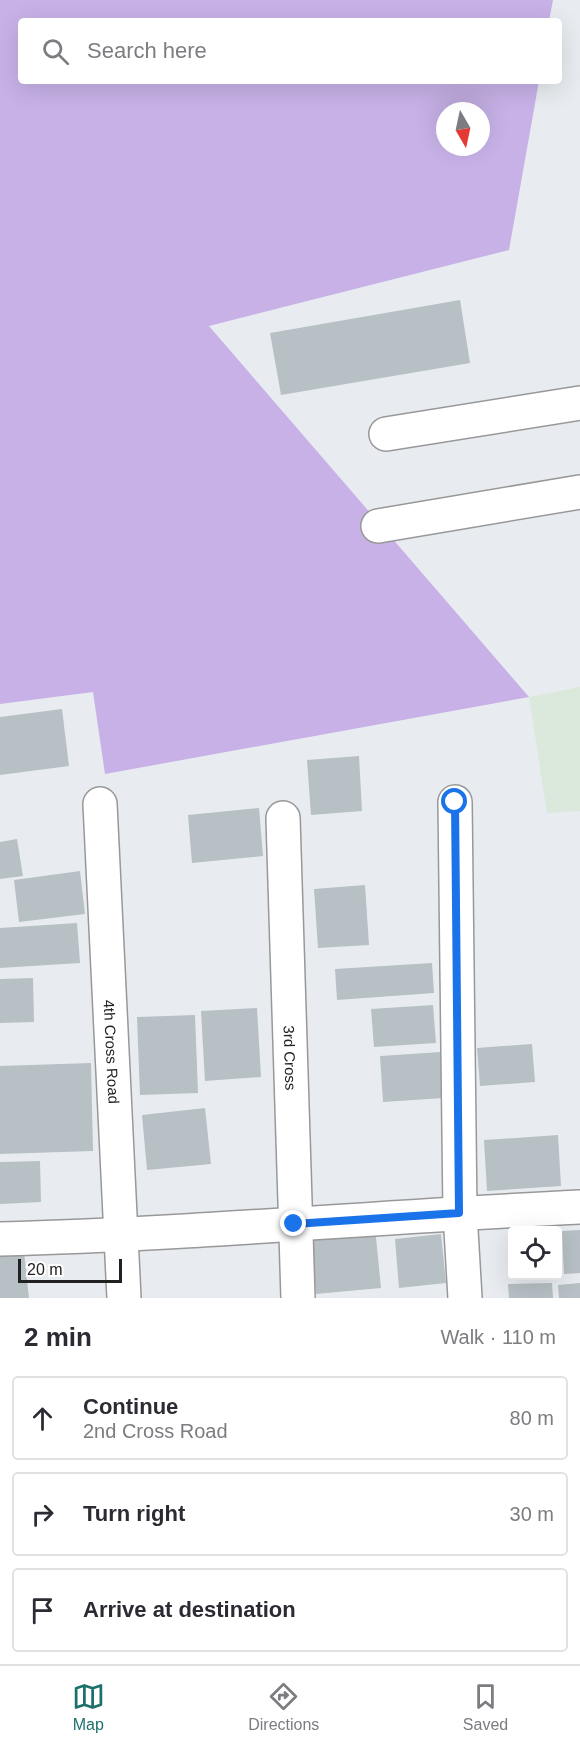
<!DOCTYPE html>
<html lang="en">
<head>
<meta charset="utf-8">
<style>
  body { margin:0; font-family:Helvetica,sans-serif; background:#f2f2f3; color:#2b2b33 }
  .controls { position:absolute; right:18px; bottom:18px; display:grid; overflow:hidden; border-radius:6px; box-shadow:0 6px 24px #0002 }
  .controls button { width:54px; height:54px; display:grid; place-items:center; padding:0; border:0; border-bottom:2px solid #e1e1e2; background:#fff; color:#2b2b33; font:30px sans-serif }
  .compass { position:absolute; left:436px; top:102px; width:54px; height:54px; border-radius:50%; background:#fff; box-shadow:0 6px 24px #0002; rotate:171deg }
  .scale { position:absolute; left:18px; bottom:15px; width:104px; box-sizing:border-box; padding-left:6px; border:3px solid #212121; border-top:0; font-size:16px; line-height:21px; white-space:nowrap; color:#212121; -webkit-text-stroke:4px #fff; paint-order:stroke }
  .stop { position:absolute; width:18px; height:18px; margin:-14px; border:4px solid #1a73e8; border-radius:50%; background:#fff }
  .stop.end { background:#1a73e8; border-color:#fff; box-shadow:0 2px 6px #0008 }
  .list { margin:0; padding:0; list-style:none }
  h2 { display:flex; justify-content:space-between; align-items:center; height:78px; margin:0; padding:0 24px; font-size:26px }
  h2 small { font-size:20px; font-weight:400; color:#7c7c81 }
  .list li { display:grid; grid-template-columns:39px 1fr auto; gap:18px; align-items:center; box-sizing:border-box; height:84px; margin:0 12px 12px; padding:0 12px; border:2px solid #e1e1e2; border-radius:6px }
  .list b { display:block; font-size:22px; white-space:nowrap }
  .list p { margin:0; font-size:20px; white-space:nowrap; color:#7c7c81 }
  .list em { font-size:20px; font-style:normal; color:#7c7c81 }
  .icon { flex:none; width:33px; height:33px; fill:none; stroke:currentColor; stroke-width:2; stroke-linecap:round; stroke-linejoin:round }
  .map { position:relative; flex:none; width:580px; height:1298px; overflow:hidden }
  .search { position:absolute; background:#fff; box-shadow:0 6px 24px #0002; left:18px; right:18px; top:18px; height:66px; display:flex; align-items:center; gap:15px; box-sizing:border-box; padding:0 21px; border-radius:6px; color:#7c7c81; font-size:22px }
  .sheet { height:366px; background:#fff }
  nav { display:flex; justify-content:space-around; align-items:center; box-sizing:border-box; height:84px; border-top:2px solid #e1e1e2; background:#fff; font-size:16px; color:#7c7c81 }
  nav a { display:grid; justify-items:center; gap:3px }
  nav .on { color:#1d716c }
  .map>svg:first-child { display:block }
  .industrial { fill:#dae9db }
  .grass { fill:#c7b1e7; fill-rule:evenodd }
  .building { fill:#b7c0c5 }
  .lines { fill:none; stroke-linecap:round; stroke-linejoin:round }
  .street-casing { stroke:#989898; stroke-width:36 }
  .street { stroke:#fff; stroke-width:33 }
  .route { stroke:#1a73e8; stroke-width:8 }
  .labels { text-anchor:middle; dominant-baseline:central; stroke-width:4.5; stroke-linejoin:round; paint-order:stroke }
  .street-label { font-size:15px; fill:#212121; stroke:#fff }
</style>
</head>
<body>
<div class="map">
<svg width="580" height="1298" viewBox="0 0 580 1298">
  <rect width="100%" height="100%" fill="#e8ecf0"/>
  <path class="industrial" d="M 580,687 L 580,811 L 547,813 L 529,697 Z"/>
  <path class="grass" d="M 0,0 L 553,0 L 549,21 L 21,21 L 21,81 L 539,81 L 509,250 L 209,326 L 529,697 L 105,774 L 93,692 L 0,704 ZM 445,111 L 481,111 L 481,147 L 445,147 Z"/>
  <g class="building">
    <path d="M 460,300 L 470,363 L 281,395 L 270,333 Z"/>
    <path d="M 62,709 L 69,766 L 0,775 L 0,717 Z"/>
    <path d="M 359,756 L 362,811 L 311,815 L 307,760 Z"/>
    <path d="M 259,808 L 263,856 L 192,863 L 188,815 Z"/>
    <path d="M 17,839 L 23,876 L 0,879 L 0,842 Z"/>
    <path d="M 80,871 L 85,914 L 19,922 L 14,880 Z"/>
    <path d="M 365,885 L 369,945 L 318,948 L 314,889 Z"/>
    <path d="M 77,923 L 80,963 L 0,968 L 0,928 Z"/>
    <path d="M 432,963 L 434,993 L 337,1000 L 335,969 Z"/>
    <path d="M 33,978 L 34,1022 L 0,1023 L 0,979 Z"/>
    <path d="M 433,1005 L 436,1043 L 374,1047 L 371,1009 Z"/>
    <path d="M 257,1008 L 261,1077 L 205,1081 L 201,1011 Z"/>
    <path d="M 195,1015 L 198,1093 L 140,1095 L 137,1017 Z"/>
    <path d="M 532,1044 L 535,1082 L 480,1086 L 477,1048 Z"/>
    <path d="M 441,1052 L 444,1098 L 383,1102 L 380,1056 Z"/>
    <path d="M 91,1063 L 93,1151 L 0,1154 L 0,1066 Z"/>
    <path d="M 205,1108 L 211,1164 L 147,1170 L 142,1115 Z"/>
    <path d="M 558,1135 L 561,1186 L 487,1191 L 484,1140 Z"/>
    <path d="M 40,1161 L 41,1202 L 0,1204 L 0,1162 Z"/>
    <path d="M 375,1227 L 381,1288 L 316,1294 L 310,1233 Z"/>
    <path d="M 580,1230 L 580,1273 L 564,1274 L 562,1231 Z"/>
    <path d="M 441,1234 L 446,1283 L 399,1288 L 395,1239 Z"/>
    <path d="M 24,1252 L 29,1298 L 0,1298 L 0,1255 Z"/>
    <path d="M 552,1283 L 553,1298 L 509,1298 L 508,1284 Z"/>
    <path d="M 580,1283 L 580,1298 L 559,1298 L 558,1285 Z"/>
  </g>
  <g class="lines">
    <g class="street-casing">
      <g id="street">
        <path d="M 386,434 L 580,403"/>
        <path d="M 378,526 L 580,492"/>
        <path d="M 455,802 L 460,1213 L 465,1298"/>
        <path id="s1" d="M 100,804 L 124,1298"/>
        <path id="s2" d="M 283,818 L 298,1298"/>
        <path d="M 0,1239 C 194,1234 386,1216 580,1207"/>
      </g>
    </g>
    <use href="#street" class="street"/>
  </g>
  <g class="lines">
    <path class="route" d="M 294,1224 L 459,1213 L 455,802"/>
  </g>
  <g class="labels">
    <g class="street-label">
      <text stroke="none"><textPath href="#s1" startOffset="248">4th Cross Road</textPath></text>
      <text stroke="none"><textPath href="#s2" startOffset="240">3rd Cross</textPath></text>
    </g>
  </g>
</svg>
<div class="controls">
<button><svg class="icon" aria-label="locate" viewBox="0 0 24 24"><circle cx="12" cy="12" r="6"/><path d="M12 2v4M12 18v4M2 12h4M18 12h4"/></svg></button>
</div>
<svg class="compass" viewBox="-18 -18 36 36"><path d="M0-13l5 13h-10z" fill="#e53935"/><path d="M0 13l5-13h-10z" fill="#7c7c81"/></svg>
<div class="scale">20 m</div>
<div class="stop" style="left:455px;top:802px"></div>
<div class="stop end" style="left:294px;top:1224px"></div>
<div class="search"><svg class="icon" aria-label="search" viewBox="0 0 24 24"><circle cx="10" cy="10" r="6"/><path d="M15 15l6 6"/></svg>Search here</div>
</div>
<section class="sheet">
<h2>2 min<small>Walk · 110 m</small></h2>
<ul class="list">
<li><svg class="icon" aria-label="ahead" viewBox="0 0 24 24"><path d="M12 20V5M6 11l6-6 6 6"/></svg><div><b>Continue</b><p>2nd Cross Road</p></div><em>80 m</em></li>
<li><svg class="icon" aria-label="right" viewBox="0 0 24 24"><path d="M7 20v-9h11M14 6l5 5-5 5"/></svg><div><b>Turn right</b></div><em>30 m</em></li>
<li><svg class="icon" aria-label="arrive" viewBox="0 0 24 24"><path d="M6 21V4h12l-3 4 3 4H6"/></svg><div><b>Arrive at destination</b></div></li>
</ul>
</section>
<nav>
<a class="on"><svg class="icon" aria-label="map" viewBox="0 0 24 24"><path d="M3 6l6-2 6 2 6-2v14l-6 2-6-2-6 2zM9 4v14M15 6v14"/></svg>Map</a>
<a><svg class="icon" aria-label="directions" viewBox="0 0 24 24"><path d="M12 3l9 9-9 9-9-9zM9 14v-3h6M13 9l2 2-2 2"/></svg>Directions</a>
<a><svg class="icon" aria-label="saved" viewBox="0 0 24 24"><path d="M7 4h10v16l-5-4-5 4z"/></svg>Saved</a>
</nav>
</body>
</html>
